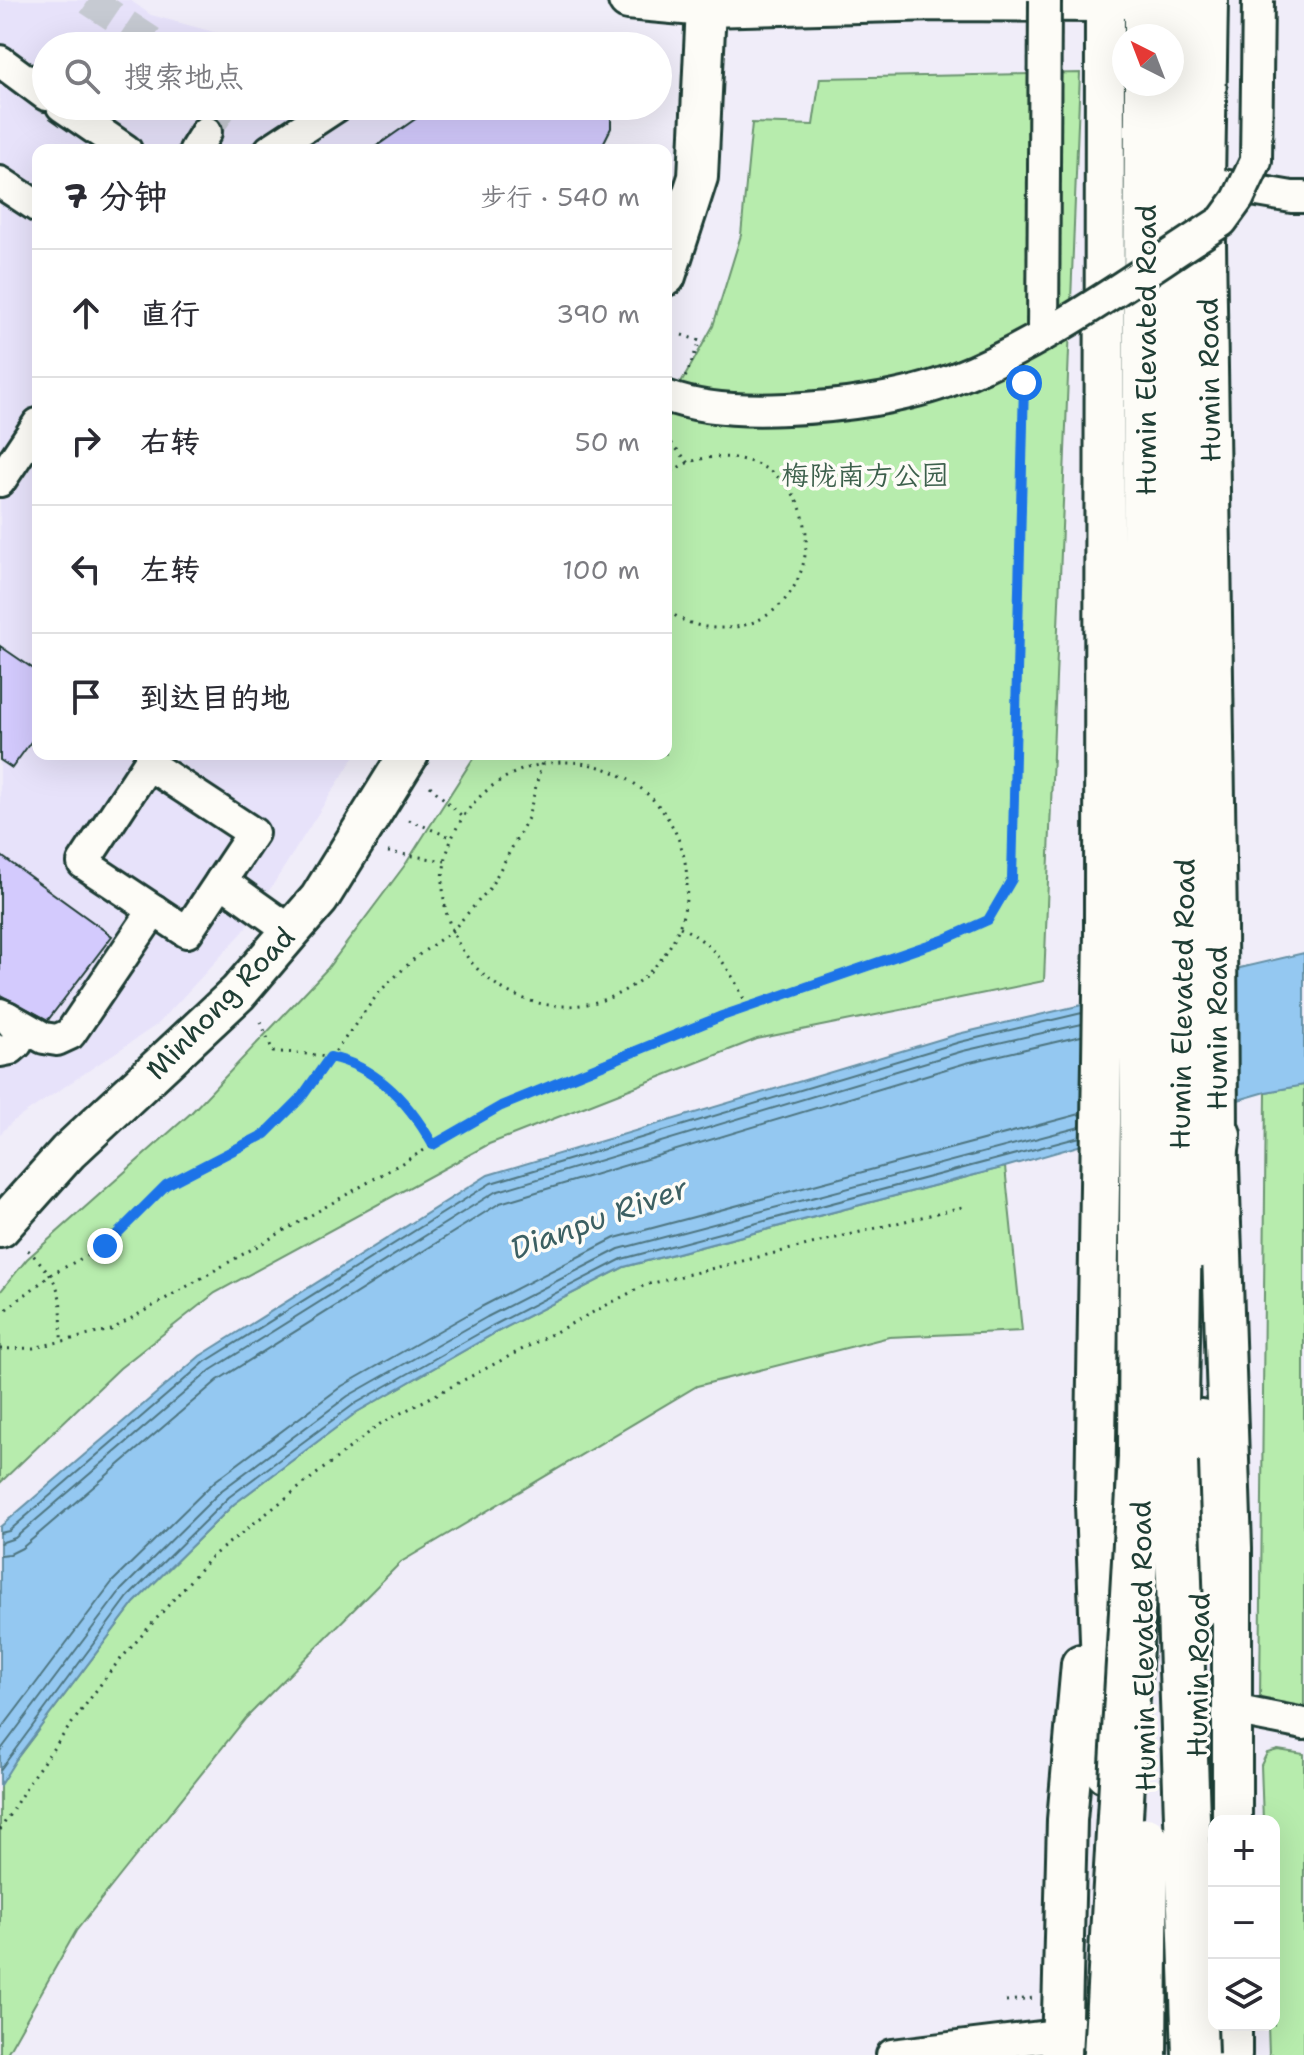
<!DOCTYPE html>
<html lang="zh">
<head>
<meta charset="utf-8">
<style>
  body { margin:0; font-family:"Shantell Sans","LXGW WenKai TC",sans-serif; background:#f7f7f7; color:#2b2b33 }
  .controls { position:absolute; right:24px; bottom:24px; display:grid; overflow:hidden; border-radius:16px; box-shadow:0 8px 32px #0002 }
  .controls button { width:72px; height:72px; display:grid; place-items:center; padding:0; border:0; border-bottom:2px solid #e1e1e2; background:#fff; color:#2b2b33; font:40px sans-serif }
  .compass { position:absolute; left:1112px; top:24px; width:72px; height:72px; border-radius:50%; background:#fff; box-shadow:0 8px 32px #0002; rotate:318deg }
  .stop { position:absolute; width:24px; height:24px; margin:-18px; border:6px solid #1a73e8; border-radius:50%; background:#fff }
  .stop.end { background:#1a73e8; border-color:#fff; box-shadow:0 2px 8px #0008 }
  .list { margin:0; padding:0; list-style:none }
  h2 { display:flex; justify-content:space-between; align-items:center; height:104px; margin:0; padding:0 32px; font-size:34px }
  h2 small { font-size:26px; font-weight:400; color:#7c7c81 }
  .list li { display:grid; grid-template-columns:52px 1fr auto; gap:24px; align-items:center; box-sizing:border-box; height:128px; padding:0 32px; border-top:2px solid #e1e1e2 }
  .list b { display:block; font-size:30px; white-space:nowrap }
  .list em { font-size:26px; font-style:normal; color:#7c7c81 }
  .icon { flex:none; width:44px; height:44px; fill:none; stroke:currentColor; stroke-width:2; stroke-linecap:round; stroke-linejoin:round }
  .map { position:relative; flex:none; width:1304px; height:2055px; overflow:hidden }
  .search { position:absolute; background:#fff; box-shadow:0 8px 32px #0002; left:32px; top:32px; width:640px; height:88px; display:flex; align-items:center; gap:20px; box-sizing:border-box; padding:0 28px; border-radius:44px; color:#7c7c81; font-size:30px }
  .panel { position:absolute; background:#fff; box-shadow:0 8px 32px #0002; left:32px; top:144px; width:640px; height:616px; border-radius:16px }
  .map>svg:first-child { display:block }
  .built { fill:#e7e2fa }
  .green { fill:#b7ecad; stroke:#6b9470; stroke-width:2 }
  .water { fill:#94c8f1; stroke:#6590a5; stroke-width:2 }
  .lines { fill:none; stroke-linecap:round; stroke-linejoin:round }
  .shore { stroke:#4e7580; stroke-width:2 }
  .building { fill:#d3cafd; stroke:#1f3d34; stroke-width:2 }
  .minor-tunnel { stroke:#c6cad2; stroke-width:30; stroke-dasharray:30 15; stroke-linecap:butt }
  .minor-casing { stroke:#1f3d34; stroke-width:36 }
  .major-casing { stroke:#1f3d34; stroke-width:44 }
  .highway-casing { stroke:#1f3d34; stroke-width:50 }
  .path { stroke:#1f3d34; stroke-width:3; stroke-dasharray:2 6; stroke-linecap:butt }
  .minor { stroke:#fdfcf7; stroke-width:30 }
  .major { stroke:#fdfcf7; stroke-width:38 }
  .highway { stroke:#fdfcf7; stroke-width:44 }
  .minor-bridge-casing { stroke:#1f3d34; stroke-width:36; stroke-linecap:butt }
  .highway-bridge-casing { stroke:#1f3d34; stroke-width:50; stroke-linecap:butt }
  .minor-bridge { stroke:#fdfcf7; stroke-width:30 }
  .highway-bridge { stroke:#fdfcf7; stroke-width:44 }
  .route { stroke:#1a73e8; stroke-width:10 }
  .labels { text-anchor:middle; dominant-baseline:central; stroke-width:7; stroke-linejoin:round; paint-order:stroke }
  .street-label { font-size:28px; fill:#1f3d34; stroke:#fdfcf7 }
  .park-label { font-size:28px; fill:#3d604c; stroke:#fdfcf7 }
  .water-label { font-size:30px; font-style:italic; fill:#3c6063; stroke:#fdfcf7 }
</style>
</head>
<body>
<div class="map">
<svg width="1304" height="2055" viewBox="0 0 1304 2055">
  <rect width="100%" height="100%" fill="#f0edf9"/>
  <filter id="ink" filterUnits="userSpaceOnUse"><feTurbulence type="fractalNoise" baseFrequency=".0125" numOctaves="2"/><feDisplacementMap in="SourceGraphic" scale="16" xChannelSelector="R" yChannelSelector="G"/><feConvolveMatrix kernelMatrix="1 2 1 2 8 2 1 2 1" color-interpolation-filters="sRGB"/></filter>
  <g filter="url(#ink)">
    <path class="built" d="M 0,0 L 130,0 L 151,15 L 265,46 L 46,46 L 46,106 L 581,106 L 597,150 L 38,150 L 38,754 L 356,754 L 243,932 L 158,1024 L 12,1122 L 0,1134 Z"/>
    <g class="green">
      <path d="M 1080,73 L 1044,981 L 757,1039 L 489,1144 L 215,1293 L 120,1368 L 0,1483 L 0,1292 L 27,1259 L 191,1113 L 327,969 L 405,865 L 476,754 L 666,754 L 666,410 L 713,326 L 741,235 L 752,123 L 813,125 L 820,78 Z"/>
      <path d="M 1304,1085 L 1304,1714 L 1267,1709 L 1260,1698 L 1266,1092 Z"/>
      <path d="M 1005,1167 L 1022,1331 L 889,1337 L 697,1386 L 401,1562 L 246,1718 L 134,1858 L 76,1931 L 6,2055 L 0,2055 L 0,1746 L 17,1758 L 134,1603 L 234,1504 L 357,1412 L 495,1333 L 624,1267 Z"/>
      <path d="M 1278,1750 L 1304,1754 L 1304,2055 L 1269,2055 L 1268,2025 L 1274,2025 L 1274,1821 L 1263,1821 L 1261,1765 L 1267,1753 Z"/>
    </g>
    <path class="water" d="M 1304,953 L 1304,1085 L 1266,1092 L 1005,1167 L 624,1267 L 495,1333 L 357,1412 L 234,1504 L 134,1603 L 17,1758 L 0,1785 L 0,1527 L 200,1356 L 488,1175 L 958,1034 Z"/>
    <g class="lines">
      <g class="shore">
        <path d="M 0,1533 L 9,1531 L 205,1362 L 491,1183 L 960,1042 L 1082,1013"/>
        <path d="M 0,1543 L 15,1538 L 211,1370 L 495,1192 L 963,1051 L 1082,1024"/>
        <path d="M 0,1555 L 10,1554 L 22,1548 L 218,1380 L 500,1203 L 966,1063 L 1081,1036"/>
        <path d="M 0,1731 L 113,1581 L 215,1481 L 342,1386 L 481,1307 L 615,1238 L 1080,1114"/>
        <path d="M 0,1751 L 121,1590 L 222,1490 L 348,1396 L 487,1317 L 619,1249 L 1080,1127"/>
        <path d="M 0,1770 L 128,1597 L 229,1497 L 353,1405 L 492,1326 L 622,1259 L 1080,1137"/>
      </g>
    </g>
    <g class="building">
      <path d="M 434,106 L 611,106 L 611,128 L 600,150 L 371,150 Z"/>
      <path d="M 0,646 L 38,672 L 38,732 L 12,768 L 0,760 Z"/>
      <path d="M 0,855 L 112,936 L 48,1020 L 0,995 Z"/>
    </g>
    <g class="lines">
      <g class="minor-tunnel">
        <path d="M 89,0 L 158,46"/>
        <path d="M 206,132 L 223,106"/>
      </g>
      <g class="minor-casing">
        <g id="minor">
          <path d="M 0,61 L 46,95"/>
          <path d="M 62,106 L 126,150"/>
          <path d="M 195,150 L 206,132"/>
          <path d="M 270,150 L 337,106"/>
          <path d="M 0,182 L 38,207"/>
          <path d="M 1205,182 L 1292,197 L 1304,197"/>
          <path d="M 0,481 L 38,424"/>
          <path d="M 148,764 L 253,833 L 187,932 L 83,863 Z"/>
          <path d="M 221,881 L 291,931"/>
          <path d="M 0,1014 L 7,1017 L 19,1031 L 17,1043 L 10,1049 L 0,1051"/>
          <path d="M 7,1017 L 44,1038 L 57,1040 L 70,1034 L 154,910"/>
          <path d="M 1233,1710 L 1304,1724"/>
          <path d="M 892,2055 L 1115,2028 L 1212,2023"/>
        </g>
      </g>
      <g class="major-casing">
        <g id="major">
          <path d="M 628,0 L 706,7 L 937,1 L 1105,2 L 1119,0"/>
          <path d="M 1105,0 L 1104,932 L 1095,1505 L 1105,1773"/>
          <path d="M 1208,0 L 1205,182 L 1217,924 L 1218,1135 L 1232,1548 L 1232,1821"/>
          <path d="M 666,276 L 698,177 L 706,7"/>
          <path d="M 0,1228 L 68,1152 L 238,993 L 291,931 L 319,899 L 409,754"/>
          <path d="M 1232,2025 L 1232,2055"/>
          <path d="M 1061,2055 L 1067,1820 L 1081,1664"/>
        </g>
      </g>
      <g class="highway-casing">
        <g id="highway">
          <path d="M 1147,36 L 1147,0"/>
          <path d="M 1202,1245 L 1218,1135"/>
          <path d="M 1141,1458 L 1147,84"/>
          <path d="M 1175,1462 L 1184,919 L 1180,0"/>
          <path d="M 1199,1605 L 1201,1422"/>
        </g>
      </g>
      <g class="path">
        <path d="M 682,335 L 700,341 L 685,378"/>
        <path d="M 666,437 L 689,463"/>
        <path d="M 666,477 C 685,458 715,454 740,459 C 842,481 820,633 716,628 C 697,627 680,621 666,609"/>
        <circle cx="565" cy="884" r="122"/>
        <path d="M 430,786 L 463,817"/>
        <path d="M 409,820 L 452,838"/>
        <path d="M 388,852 L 445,861"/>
        <path d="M 680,927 C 715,944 732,971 747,1007"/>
        <path d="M 261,1022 L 273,1052 C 349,1052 395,1077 432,1144"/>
        <path d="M 28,1250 C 63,1285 62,1293 61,1342"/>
        <path d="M 0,1314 L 52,1274 L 105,1246 L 166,1185 L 265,1134 L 301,1098 L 380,991 L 416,957 L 452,931 L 490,888 L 528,818 L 544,754"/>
        <path d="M 0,1349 L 33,1348 L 111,1330 L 501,1106 L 722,1016 L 943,940 L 988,920 L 1012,879 L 1024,383"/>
        <path d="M 0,1830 L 33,1776 L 112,1669 L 211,1557 L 380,1424 L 645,1285 L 966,1206"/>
        <path d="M 1006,2001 L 1034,1998"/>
      </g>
      <use href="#minor" class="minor"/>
      <use href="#major" class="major"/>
      <use href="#highway" class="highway"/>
      <g class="minor-bridge-casing">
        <g id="minor-bridge">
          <path d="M 1043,335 L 1045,0"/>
          <path d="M 666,396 C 703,410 747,411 787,409 C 838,407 906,398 954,379 C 1050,341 1136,276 1222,221 L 1238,199 L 1256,161 L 1258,0"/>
        </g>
      </g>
      <g class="highway-bridge-casing">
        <g id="highway-bridge">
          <path d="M 1175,1462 L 1195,2055"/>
          <path d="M 1106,2055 L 1141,1458"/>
          <path d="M 1144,2055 L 1146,1840"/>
        </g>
      </g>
      <use href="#minor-bridge" class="minor-bridge"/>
      <use href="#highway-bridge" class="highway-bridge"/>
    </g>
  </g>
  <g class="lines" filter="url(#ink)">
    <path class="route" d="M 105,1246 L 166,1185 L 265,1134 L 301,1098 L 330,1057 C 378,1067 410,1104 433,1145 L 501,1106 L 722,1016 L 943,940 L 988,920 L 1012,879 L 1024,383"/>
  </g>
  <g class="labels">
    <g class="street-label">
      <text transform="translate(1146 350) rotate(-90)">Humin Elevated Road</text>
      <text transform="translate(1209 380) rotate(-91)">Humin Road</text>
      <text transform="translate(220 1003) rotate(-46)">Minhong Road</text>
      <text transform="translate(1182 1004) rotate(-89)">Humin Elevated Road</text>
      <text transform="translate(1217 1028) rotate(-90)">Humin Road</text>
      <text transform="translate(1143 1646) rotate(-91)">Humin Elevated Road</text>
      <text transform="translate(1198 1675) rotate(-89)">Humin Road</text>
    </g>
    <g class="park-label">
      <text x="865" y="475">梅陇南方公园</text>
    </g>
    <g class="water-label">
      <text transform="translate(599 1218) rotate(-20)">Dianpu River</text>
    </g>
  </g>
</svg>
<div class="controls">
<button>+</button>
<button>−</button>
<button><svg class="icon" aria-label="layers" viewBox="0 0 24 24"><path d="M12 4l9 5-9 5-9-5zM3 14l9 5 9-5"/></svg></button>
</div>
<svg class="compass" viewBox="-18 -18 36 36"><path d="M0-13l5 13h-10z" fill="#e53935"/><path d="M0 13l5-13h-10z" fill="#7c7c81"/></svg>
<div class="stop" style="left:1024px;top:383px"></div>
<div class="stop end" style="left:105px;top:1246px"></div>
<div class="search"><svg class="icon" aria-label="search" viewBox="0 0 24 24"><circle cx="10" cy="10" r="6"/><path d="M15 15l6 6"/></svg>搜索地点</div>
<section class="panel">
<h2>7 分钟<small>步行 · 540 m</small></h2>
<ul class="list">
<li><svg class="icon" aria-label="ahead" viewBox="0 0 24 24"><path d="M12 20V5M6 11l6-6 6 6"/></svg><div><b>直行</b></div><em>390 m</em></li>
<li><svg class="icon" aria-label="right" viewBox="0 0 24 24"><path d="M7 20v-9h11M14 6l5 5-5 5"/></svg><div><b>右转</b></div><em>50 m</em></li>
<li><svg class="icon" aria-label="left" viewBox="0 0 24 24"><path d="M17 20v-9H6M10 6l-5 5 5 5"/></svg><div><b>左转</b></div><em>100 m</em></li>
<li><svg class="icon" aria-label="arrive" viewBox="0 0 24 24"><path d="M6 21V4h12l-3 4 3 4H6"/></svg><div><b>到达目的地</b></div></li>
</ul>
</section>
</div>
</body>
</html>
